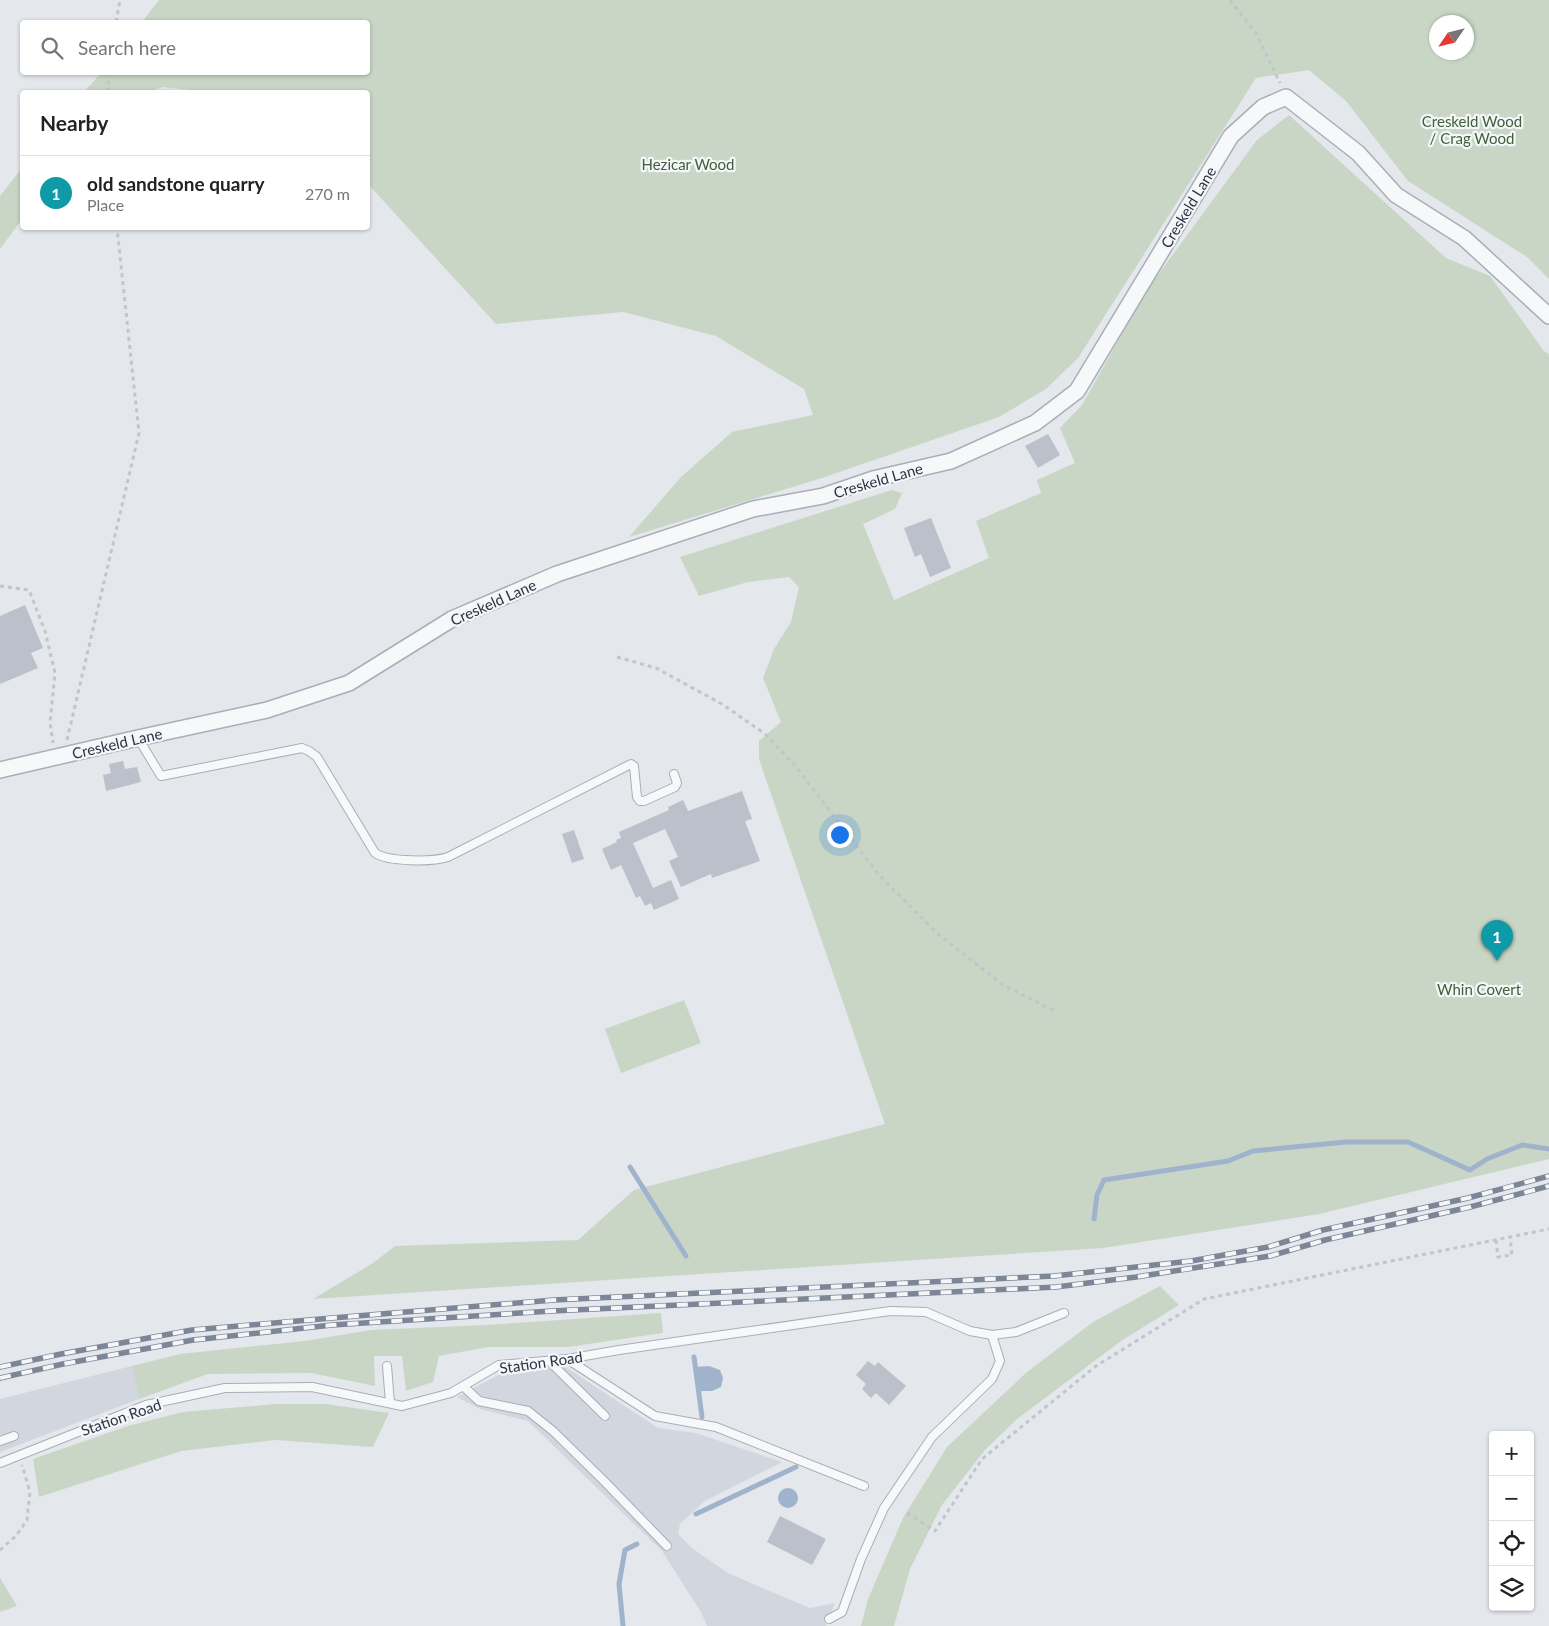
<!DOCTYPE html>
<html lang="en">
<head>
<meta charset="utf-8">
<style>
  body { margin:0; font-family:Lato,sans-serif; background:#f6f6f6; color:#222 }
  .controls { position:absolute; right:15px; bottom:15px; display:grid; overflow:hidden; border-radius:5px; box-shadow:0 1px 4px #0004 }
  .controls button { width:45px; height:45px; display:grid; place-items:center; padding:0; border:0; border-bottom:1px solid #e0e0e0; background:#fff; color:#222; font:25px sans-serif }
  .compass { position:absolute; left:1429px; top:15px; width:45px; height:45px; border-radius:50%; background:#fff; box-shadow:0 1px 4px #0004; rotate:235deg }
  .you { position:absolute; left:839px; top:834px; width:18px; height:18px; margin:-12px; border:4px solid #fff; border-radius:50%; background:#1a73e8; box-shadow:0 0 0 8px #1a73e833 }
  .badge { display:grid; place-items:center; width:32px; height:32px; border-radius:50%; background:#111827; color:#fff; font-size:16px; font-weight:700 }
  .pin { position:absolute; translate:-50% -41px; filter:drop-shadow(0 1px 2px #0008) }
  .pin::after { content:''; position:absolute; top:26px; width:18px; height:15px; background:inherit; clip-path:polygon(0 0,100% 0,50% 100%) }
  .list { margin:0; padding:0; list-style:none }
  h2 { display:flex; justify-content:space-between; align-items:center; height:65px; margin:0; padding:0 20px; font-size:21px }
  h2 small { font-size:16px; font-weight:400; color:#767676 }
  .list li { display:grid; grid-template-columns:32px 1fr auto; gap:15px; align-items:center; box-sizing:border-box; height:75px; padding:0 20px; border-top:1px solid #e0e0e0 }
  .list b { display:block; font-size:19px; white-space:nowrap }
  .list p { margin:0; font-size:16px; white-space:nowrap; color:#767676 }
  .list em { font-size:16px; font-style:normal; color:#767676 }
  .icon { flex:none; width:28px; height:28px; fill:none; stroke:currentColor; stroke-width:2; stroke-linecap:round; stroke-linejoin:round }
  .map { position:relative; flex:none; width:1549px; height:1626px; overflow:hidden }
  .search { position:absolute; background:#fff; box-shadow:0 1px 4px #0004; left:20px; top:20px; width:350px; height:55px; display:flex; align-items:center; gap:12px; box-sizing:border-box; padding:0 18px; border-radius:5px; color:#767676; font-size:19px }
  .panel { position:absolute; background:#fff; box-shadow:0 1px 4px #0004; left:20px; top:90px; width:350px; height:140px; border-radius:5px }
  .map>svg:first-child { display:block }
  .built { fill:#d2d6de }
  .green { fill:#c9d6c5; fill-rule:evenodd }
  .water { fill:#9fb4cc }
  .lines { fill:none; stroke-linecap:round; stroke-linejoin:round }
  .stream { stroke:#9fb4cc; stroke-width:5 }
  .building { fill:#bbc0ca }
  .lane-casing { stroke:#a9aeb7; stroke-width:10 }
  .street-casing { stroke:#a9aeb7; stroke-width:18 }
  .path { stroke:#c2c5cb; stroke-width:3; stroke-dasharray:4 4; stroke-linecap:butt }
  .lane { stroke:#f7f8fa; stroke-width:8 }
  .street { stroke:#f7f8fa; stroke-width:15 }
  .rail-casing { stroke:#7d8696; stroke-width:5.5 }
  .rail { stroke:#f4f6f9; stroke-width:4; stroke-dasharray:11; stroke-linecap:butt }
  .labels { text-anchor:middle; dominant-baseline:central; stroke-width:4.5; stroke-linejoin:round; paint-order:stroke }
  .park-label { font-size:15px; fill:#3f6138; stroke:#f4f6f9 }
  .street-label { font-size:15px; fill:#2b3445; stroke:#f4f6f9 }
</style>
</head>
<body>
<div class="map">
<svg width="1549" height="1626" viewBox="0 0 1549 1626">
  <rect width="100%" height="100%" fill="#e4e7ec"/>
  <g class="built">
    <path d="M 132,1366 L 139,1399 L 0,1452 L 0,1399 Z"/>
    <path d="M 564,1366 L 658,1428 L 696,1433 L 782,1462 L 705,1501 L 680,1524 L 678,1534 L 693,1549 L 728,1573 L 774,1593 L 810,1608 L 835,1603 L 826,1626 L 707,1626 L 701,1612 L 662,1551 L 528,1421 L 480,1409 L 457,1397 L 506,1371 Z"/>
  </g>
  <g class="green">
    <path d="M 159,0 L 1549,0 L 1549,279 L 1527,257 L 1408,181 L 1346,101 L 1309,70 L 1256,78 L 1078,358 L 1046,389 L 999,417 L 822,478 L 629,537 L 681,477 L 732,432 L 813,415 L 804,389 L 716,336 L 623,312 L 496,324 L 368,184 L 368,92 L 210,92 L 163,87 L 148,92 L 84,92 L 101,73 L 368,72 L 368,22 L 142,22 ZM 1436,22 L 1466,22 L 1466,52 L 1436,52 Z"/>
    <path d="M 1289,115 L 1446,258 L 1490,276 L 1544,351 L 1549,354 L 1549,1159 L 1319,1214 L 1103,1248 L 313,1299 L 373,1263 L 395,1246 L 578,1240 L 634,1190 L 885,1124 L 759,759 L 759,741 L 781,722 L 763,678 L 774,649 L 791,622 L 799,587 L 789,577 L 748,582 L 699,596 L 680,557 L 892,490 L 902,493 L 895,509 L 863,524 L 894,600 L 989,558 L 976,521 L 1041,493 L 1037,480 L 1075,463 L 1060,428 L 1082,405 L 1146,291 L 1257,140 Z"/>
    <path d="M 22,168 L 22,219 L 0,249 L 0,196 Z"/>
    <path d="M 684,1000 L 701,1043 L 621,1073 L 605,1029 Z"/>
    <path d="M 1160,1286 L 1179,1305 L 1121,1341 L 1017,1419 L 985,1450 L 942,1505 L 910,1569 L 894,1626 L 861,1626 L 868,1599 L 903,1518 L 947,1447 L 1027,1372 L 1093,1322 Z"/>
    <path d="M 661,1313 L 663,1333 L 568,1347 L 488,1347 L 439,1356 L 433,1382 L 406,1391 L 402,1356 L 374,1356 L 375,1386 L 311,1373 L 208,1374 L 139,1399 L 132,1366 L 180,1354 L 305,1341 L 371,1330 L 487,1325 Z"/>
    <path d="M 276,1404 L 326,1404 L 389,1413 L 373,1447 L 276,1440 L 181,1451 L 39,1497 L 33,1459 L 128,1426 L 183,1412 Z"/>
    <path d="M 0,1578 L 17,1606 L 0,1612 Z"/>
  </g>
  <g class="water">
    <path d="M 709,1366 L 720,1370 L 723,1378 L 721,1387 L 712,1391 L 698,1391 L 695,1367 Z"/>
    <circle cx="788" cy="1498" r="10"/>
  </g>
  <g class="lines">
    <g class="stream">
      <path d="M 630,1167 L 686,1256"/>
      <path d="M 1094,1219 L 1097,1195 L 1104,1180 L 1228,1161 L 1253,1151 L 1346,1142 L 1408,1142 L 1470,1170 L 1487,1159 L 1522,1145 L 1549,1149"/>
      <path d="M 694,1357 L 702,1417"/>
      <path d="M 696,1514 L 796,1467"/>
      <path d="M 623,1626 L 619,1584 L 625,1550 L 637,1544"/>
    </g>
  </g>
  <g class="building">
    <path d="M 1048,434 L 1060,455 L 1038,468 L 1025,446 Z"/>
    <path d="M 931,518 L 951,568 L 930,577 L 921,554 L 915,557 L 904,528 Z"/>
    <path d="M 25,605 L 43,648 L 31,653 L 38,668 L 0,684 L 0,616 Z"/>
    <path d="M 123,761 L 125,769 L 137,767 L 141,782 L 106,791 L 103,775 L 111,773 L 109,764 Z"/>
    <path d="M 742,791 L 752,819 L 745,821 L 760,861 L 712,878 L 711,874 L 681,887 L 669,861 L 678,857 L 665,829 L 633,843 L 653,888 L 671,880 L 679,899 L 654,910 L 651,903 L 645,906 L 640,896 L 636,898 L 621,865 L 611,870 L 602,849 L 617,842 L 616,840 L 621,838 L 619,832 L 669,810 L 668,807 L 683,800 L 688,811 Z"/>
    <path d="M 574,830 L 584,859 L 572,863 L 562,834 Z"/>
    <path d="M 868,1361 L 875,1366 L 878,1362 L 906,1386 L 889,1405 L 876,1393 L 871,1398 L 862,1389 L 866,1384 L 856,1375 Z"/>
    <path d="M 780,1516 L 826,1539 L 812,1565 L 767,1542 Z"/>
  </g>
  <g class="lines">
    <g class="lane-casing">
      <g id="lane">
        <path d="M 138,738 L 161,776 L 302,748 L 309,751 L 317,757 L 375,853 C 388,862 433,862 448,857 L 631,764 L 634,766 L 637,797 L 640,801 L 644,801 L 675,787 L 677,783 L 674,774"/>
        <path d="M 567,1359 L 655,1416 L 716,1427 L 864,1486"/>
        <path d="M 549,1361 L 605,1416"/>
        <path d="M 387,1366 L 390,1403"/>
        <path d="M 463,1386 L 479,1401 L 528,1411 L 553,1431 L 605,1482 L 667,1546"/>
        <path d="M 0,1441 L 14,1436"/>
        <path d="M 0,1463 L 146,1405 L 225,1388 L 312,1387 L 402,1406 L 451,1393 L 499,1365 L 567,1359 L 619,1350 L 890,1311 L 926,1312 L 970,1331 L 992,1335 L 1016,1332 L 1064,1313"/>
        <path d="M 829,1619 L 842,1612 L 861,1559 L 884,1508 L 932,1437 L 992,1379 L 1000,1361 L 992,1335"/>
      </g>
    </g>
    <g class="street-casing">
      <path id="street" d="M 0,770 L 138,738 L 267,710 L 349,683 L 452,619 L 557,574 L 753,509 L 823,496 L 873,479 L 951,461 L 1035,423 L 1077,391 L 1231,136 L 1263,107 L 1286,97 L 1358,153 L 1396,195 L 1464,238 L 1549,316"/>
    </g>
    <g class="path">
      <path d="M 1230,0 L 1256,33 L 1280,83"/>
      <path d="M 116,22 L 120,0"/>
      <path d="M 107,92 L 110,72"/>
      <path d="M 0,586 L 29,590 L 45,631 L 55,673 L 50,723 L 53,743"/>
      <path d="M 617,657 L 656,668 L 722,704 L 765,734 L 797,768 L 879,875 L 939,935 L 1003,985 L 1057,1012"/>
      <path d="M 67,740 L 139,433 L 117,228"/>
      <path d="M 1496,1240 L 1498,1257 L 1512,1255 L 1510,1237"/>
      <path d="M 907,1513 L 935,1531 L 982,1459 L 1096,1366 L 1204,1299 L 1549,1229"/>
      <path d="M 0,1550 L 16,1536 L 27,1520 L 30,1492 L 22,1465"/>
    </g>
    <use href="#lane" class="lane"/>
    <use href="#street" class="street"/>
    <g class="rail-casing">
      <g id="rail">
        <path d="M 0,1367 L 61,1354 L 192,1330 L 332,1318 L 554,1300 L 1054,1276 L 1191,1261 L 1268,1247 L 1323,1230 L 1468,1198 L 1549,1176"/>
        <path d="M 0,1378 L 63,1364 L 193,1340 L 332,1325 L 552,1311 L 1056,1287 L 1136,1277 L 1270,1256 L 1325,1240 L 1470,1207 L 1549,1186"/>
      </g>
    </g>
    <use href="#rail" class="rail"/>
  </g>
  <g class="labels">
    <g class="park-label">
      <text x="1472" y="121">Creskeld Wood<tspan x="1472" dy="17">/ Crag Wood</tspan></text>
      <text x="688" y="164">Hezicar Wood</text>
      <text x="1479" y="989">Whin Covert</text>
    </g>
    <g class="street-label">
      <text transform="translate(1188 207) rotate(-59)">Creskeld Lane</text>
      <text transform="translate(878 480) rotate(-16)">Creskeld Lane</text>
      <text transform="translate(493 602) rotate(-24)">Creskeld Lane</text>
      <text transform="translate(117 743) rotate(-13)">Creskeld Lane</text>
      <text transform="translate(541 1362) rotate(-8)">Station Road</text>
      <text transform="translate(121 1417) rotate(-19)">Station Road</text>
    </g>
  </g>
</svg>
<div class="controls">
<button>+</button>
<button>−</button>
<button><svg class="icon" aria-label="locate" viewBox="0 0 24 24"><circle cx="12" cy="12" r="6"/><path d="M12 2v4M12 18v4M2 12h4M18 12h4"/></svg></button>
<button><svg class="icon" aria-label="layers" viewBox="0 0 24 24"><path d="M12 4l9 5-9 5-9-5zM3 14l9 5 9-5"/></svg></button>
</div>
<svg class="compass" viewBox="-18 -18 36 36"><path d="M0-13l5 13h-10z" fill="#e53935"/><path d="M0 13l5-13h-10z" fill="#767676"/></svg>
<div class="you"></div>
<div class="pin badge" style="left:1497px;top:961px;background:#0f9aa8">1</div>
<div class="search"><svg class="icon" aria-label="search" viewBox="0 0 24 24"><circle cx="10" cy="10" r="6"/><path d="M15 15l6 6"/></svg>Search here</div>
<section class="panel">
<h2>Nearby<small></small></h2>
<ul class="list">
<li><span class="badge" style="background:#0f9aa8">1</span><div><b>old sandstone quarry</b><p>Place</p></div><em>270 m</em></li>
</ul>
</section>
</div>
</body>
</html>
